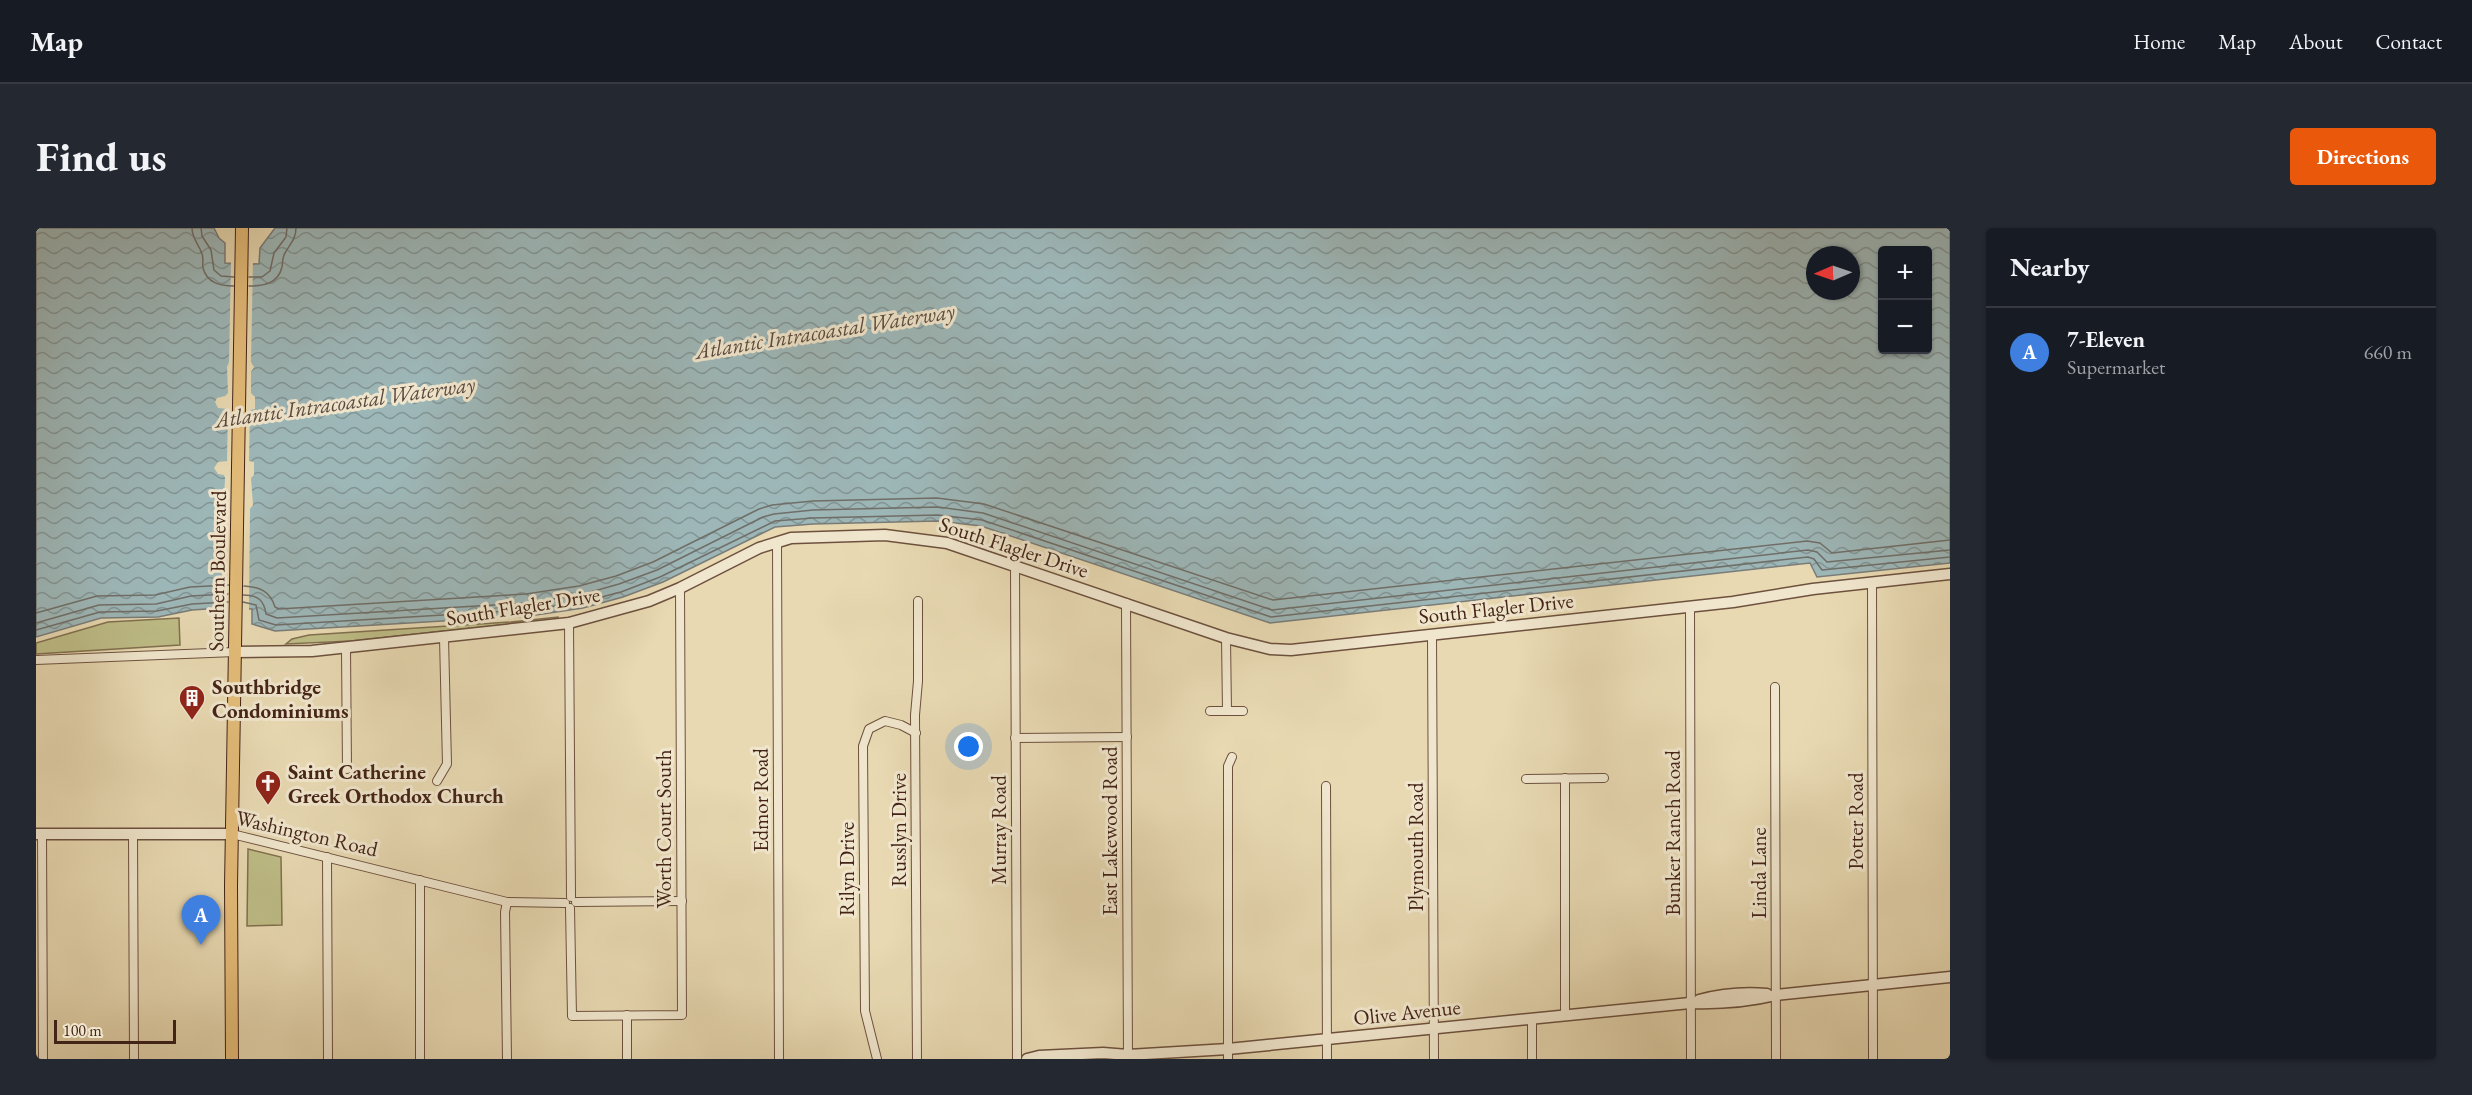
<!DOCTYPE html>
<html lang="en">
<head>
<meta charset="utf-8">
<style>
  body { margin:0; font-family:"EB Garamond",serif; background:#242831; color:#f1f3f6 }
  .controls { position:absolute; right:18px; top:18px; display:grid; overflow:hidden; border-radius:6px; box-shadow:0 2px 4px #0004 }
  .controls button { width:54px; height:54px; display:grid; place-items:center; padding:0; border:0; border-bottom:2px solid #363941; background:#171b24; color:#f1f3f6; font:30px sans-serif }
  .compass { position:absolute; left:1770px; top:18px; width:54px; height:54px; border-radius:50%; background:#171b24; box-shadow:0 2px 4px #0004; rotate:268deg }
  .scale { position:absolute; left:18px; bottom:15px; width:122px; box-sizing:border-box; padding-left:6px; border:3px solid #442417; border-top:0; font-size:16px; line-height:21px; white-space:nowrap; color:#442417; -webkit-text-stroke:4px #f0e6cd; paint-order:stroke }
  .you { position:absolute; left:933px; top:519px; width:21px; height:21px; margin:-15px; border:4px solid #fff; border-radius:50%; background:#1a73e8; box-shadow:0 0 0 9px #1a73e833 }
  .badge { display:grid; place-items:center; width:39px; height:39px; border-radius:50%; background:#ea580c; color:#fff; font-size:20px; font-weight:700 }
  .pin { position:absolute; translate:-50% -50px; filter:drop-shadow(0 2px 3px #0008) }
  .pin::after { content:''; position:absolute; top:32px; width:21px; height:18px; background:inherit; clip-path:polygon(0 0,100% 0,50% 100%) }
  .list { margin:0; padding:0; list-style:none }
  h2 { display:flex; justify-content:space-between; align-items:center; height:78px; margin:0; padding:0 24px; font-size:26px }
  h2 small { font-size:20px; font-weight:400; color:#9ea1a6 }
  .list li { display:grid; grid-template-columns:39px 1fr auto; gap:18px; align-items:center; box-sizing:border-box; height:90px; padding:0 24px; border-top:2px solid #363941 }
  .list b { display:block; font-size:22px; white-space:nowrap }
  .list p { margin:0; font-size:20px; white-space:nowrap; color:#9ea1a6 }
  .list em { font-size:20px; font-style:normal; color:#9ea1a6 }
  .map { position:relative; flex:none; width:1914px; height:831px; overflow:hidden; border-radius:6px }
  header { display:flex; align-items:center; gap:36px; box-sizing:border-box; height:84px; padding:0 30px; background:#171b24; border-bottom:2px solid #363941 }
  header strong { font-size:28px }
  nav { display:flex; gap:33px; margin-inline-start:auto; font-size:21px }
  .intro { display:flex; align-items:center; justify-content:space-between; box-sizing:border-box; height:144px; padding:0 36px }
  h1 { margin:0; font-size:42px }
  .button { padding:15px 27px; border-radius:6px; background:#ea580c; color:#fff; font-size:21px; font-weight:700 }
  main { display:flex; gap:36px; padding:0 36px }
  aside { flex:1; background:#171b24; border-radius:6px; box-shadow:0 2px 4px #0004 }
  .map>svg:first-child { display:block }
  .green { fill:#bebd87; stroke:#81704f; stroke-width:1.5 }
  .water { fill:url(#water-waves); stroke:#797c78; stroke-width:1.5; fill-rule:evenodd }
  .pier { fill:#e8d9b2 }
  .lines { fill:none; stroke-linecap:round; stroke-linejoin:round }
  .shore { stroke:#706e68; stroke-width:1.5 }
  .minor-casing { stroke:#6d513e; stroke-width:10 }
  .tertiary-casing { stroke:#6d513e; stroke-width:13 }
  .primary-casing { stroke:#442417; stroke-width:14 }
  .minor { stroke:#f0e6cd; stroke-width:8 }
  .tertiary { stroke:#f0e6cd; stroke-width:10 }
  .primary { stroke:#e4bc79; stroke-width:12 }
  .labels { text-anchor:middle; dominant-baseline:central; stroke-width:6; stroke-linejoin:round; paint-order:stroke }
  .street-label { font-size:21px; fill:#442417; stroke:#f0e6cd }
  .poi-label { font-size:21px; font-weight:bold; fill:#442417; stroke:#f0e6cd; text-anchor:start }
  .water-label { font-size:22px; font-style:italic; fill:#5a493f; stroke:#f0e6cd }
</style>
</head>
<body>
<header>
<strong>Map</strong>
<nav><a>Home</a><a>Map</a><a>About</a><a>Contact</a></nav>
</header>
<div class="intro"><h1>Find us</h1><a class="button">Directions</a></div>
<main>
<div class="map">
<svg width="1914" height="831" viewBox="0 0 1914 831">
  <defs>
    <pattern id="water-waves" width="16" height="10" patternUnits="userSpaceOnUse" patternTransform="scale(1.5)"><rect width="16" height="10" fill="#9db7b8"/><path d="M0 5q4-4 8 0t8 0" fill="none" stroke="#829595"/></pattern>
  </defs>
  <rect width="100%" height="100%" fill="#e8d9b2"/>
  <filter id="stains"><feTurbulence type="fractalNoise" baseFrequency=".00333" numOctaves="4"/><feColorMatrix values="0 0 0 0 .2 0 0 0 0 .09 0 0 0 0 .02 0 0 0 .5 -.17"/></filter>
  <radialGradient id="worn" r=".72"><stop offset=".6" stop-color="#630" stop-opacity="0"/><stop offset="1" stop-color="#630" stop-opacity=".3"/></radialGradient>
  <g class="green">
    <path d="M 522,389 L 522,391 L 315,413 L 250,416 L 256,411 L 273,407 L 475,394 Z"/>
    <path d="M 143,390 L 144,417 L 0,426 L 0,415 L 72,394 Z"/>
    <path d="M 212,621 L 245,629 L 246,697 L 211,698 Z"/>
  </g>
  <path class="water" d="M 0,0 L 178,0 L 183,10 L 189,15 L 189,35 L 223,36 L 224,20 L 239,0 L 1914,0 L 1914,335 L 1781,349 L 1774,335 L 1234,395 L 945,298 L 902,293 L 777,296 L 739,299 L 627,354 L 587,369 L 547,380 L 493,388 L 239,403 L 216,396 L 216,381 L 186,380 L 156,382 L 122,389 L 65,390 L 0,409 ZM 1846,22 L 1892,22 L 1892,122 L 1846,122 ZM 1779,27 L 1815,27 L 1815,63 L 1779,63 Z"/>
  <path class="pier" d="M 195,32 L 217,33 L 215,134 L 218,139 L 215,144 L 215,165 L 219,169 L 219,181 L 214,182 L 213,233 L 218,234 L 218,247 L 215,250 L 217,277 L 214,281 L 213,382 L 186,382 L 188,281 L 186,276 L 188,271 L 189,250 L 188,247 L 182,246 L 178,240 L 182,234 L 191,233 L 192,181 L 182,180 L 179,174 L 181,170 L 189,168 L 192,165 L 191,139 L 193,134 Z"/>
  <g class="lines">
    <g class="shore">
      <path d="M 156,0 C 156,11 163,16 166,26 C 168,30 166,36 167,40 C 171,55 184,58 198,58"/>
      <path d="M 165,0 L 166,8 L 175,22 L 178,42 L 185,48 L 198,49"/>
      <path d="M 213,49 L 226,49 L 234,43 L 238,25 L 250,9 L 251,0"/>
      <path d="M 213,58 C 227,58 242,56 246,39 C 247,34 246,30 249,25 C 254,16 260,11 260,0"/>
      <path d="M 208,358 C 224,359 234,363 239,379 L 243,381 L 490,366 L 543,358 L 580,348 L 617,334 L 723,281 L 736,277 L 777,273 L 901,270 L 948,276 L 1237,372 L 1771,313 L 1784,315 L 1796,325 L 1914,312"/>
      <path d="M 207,367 C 222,367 228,372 230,386 L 241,390 L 491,375 L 544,367 L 583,356 L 621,342 L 727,289 L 738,286 L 777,282 L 902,279 L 947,285 L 1236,382 L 1772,322 L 1781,324 L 1791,334 L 1914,322"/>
      <path d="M 207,374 L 220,377 L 223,392 L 240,397 L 492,382 L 546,374 L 585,364 L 624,349 L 739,293 L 777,290 L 902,287 L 946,292 L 1235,389 L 1772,329 L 1778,331 L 1786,342 L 1914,329"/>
      <path d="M 0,385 L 61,368 L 119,367 L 154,359 L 193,357"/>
      <path d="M 0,395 L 63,377 L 120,376 L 155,368 L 192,366"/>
      <path d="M 0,402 L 64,384 L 121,383 L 156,376 L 192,374"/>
    </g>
    <g class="minor-casing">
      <g id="minor">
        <path d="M 741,314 L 743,831"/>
        <path d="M 979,337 L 981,831"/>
        <path d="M 1836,354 L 1837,831"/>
        <path d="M 1090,375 L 1092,831"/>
        <path d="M 1654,379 L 1655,831"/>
        <path d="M 533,395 L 535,669"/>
        <path d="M 1396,407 L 1398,831"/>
        <path d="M 1190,410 L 1191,483"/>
        <path d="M 310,420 L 311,541"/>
        <path d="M 0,432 L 199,424"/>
        <path d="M 1739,459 L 1740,831"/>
        <path d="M 1174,483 L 1207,483"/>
        <path d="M 979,510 L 1091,509"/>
        <path d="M 1529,550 L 1529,788"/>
        <path d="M 1490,551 L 1568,550"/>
        <path d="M 401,553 L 411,536 L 408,410"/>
        <path d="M 1290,558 L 1291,831"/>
        <path d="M 97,605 L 98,831"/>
        <path d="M 6,606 L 7,831"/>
        <path d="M 196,606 L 471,674 L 529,675"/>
        <path d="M 291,629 L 292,831"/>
        <path d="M 384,652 L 384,831"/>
        <path d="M 540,674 L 646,673"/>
        <path d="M 534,680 L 536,788 L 646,787 L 644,360"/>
        <path d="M 1496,791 L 1496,831"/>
        <path d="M 471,831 L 469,684 L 471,674"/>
        <path d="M 591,831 L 591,787"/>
        <path d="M 841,831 L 829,783 L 827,518 L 833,501 L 849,493 L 865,497 L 880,505"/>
        <path d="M 881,831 L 879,487 L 882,453 L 882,373"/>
        <path d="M 1192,831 L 1192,538 L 1196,529"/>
      </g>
    </g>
    <g class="tertiary-casing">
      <g id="tertiary">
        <path d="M 199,424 L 276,423 L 533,395 L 613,373 L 644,360 L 723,320 L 755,310 L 849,307 L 911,315 L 1190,410 L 1234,421 L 1255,422 L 1697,374 L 1777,361 L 1914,346"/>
        <path d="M 0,606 L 196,606"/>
        <path d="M 1663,772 C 1685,766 1708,764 1731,766"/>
        <path d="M 991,831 L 1003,828 L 1067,825 L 1092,827 L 1192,821 L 1654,775 C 1684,776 1711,774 1740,767 L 1914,749"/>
      </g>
    </g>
    <g class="primary-casing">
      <path id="primary" d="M 196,831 L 195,658 L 206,0"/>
    </g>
    <use href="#minor" class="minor"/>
    <use href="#tertiary" class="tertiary"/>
    <use href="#primary" class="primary"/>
  </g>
  <defs>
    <g id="building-pin" transform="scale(1.35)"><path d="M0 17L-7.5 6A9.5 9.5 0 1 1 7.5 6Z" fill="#8f2418" stroke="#f0e6cd"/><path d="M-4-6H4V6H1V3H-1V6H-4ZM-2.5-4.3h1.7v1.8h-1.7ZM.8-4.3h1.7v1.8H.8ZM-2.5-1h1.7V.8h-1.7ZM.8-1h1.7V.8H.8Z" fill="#fff"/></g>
    <g id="church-pin" transform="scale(1.35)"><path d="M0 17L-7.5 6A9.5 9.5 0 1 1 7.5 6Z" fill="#8f2418" stroke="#f0e6cd"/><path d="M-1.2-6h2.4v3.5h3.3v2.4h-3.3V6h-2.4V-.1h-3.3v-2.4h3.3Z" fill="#fff"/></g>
  </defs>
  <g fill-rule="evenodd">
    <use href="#building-pin" x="156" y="470"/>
    <use href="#church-pin" x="232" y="555"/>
  </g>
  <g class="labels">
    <g class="street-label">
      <text transform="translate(978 319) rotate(18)">South Flagler Drive</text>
      <text transform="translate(181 343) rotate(-89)">Southern Boulevard</text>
      <text transform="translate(487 378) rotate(-9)">South Flagler Drive</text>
      <text transform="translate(1460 380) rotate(-6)">South Flagler Drive</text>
      <text transform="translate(724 572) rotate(-90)">Edmor Road</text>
      <text transform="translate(1819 593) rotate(-90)">Potter Road</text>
      <text transform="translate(627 601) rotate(-90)">Worth Court South</text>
      <text transform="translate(862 602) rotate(-90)">Russlyn Drive</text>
      <text transform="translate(962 602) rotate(-90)">Murray Road</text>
      <text transform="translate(1073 603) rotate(-90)">East Lakewood Road</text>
      <text transform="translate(271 605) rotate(13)">Washington Road</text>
      <text transform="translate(1636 605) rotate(-90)">Bunker Ranch Road</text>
      <text transform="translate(1379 619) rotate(-90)">Plymouth Road</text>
      <text transform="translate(810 641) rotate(-90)">Rilyn Drive</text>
      <text transform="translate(1722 645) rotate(-90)">Linda Lane</text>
      <text transform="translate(1371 784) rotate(-6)">Olive Avenue</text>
    </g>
    <g class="poi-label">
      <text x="176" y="458">Southbridge<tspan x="176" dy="24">Condominiums</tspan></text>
      <text x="252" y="543">Saint Catherine<tspan x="252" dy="24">Greek Orthodox Church</tspan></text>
    </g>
    <g class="water-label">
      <text transform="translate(789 103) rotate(-9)">Atlantic Intracoastal Waterway</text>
      <text transform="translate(309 174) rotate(-8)">Atlantic Intracoastal Waterway</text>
    </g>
  </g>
  <rect width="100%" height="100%" filter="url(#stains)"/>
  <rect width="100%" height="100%" fill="url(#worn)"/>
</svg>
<div class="controls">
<button>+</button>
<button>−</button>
</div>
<svg class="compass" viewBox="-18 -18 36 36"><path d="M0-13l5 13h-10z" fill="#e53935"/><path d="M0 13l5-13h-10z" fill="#9ea1a6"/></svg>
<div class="scale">100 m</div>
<div class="you"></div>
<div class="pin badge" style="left:165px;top:717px;background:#3f7fe0">A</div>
</div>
<aside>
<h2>Nearby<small></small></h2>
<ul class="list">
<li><span class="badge" style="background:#3f7fe0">A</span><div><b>7-Eleven</b><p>Supermarket</p></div><em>660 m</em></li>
</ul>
</aside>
</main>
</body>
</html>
